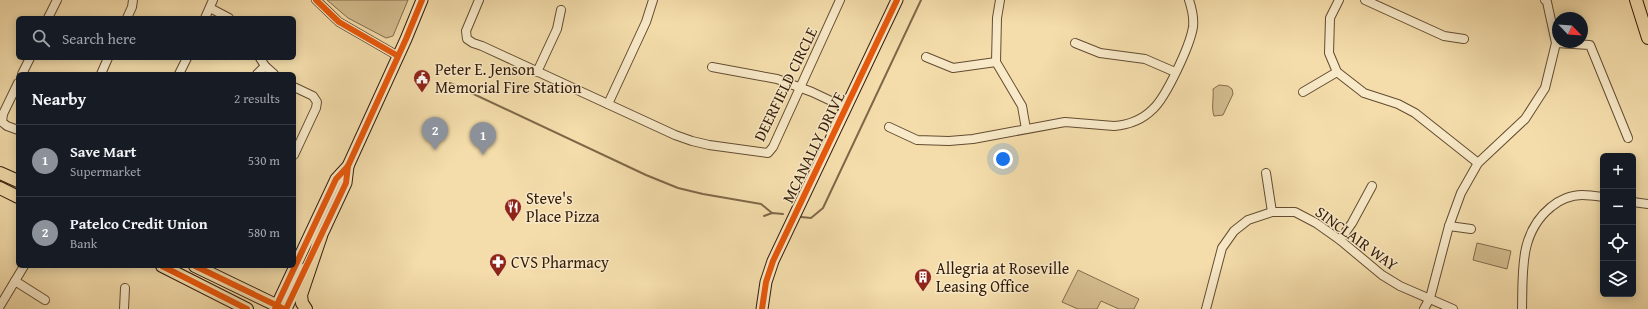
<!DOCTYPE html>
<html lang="en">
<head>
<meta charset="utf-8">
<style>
  body { margin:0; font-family:"Gentium Book Plus",serif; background:#242831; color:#f1f3f6 }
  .controls { position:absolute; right:12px; bottom:12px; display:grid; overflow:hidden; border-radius:6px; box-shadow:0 2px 10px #0003 }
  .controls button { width:36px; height:36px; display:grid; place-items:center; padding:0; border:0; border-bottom:1px solid #363941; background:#171b24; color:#f1f3f6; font:20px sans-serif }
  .compass { position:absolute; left:1552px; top:12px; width:36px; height:36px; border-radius:50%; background:#171b24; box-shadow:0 2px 10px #0003; rotate:115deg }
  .you { position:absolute; left:1003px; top:159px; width:14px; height:14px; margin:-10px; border:3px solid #fff; border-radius:50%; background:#1a73e8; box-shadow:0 0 0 6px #1a73e833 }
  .badge { display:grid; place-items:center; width:26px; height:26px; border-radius:50%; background:#8c9099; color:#fff; font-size:13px; font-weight:700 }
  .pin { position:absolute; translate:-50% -33px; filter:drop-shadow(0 1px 2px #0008) }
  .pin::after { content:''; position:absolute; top:21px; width:14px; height:12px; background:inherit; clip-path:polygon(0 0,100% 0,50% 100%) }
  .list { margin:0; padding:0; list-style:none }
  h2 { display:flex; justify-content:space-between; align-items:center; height:52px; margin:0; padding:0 16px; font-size:17px }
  h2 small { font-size:13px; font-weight:400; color:#9ea1a6 }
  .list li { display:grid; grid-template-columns:26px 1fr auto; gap:12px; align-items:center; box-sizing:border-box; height:72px; padding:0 16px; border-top:1px solid #363941 }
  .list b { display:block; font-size:15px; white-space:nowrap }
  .list p { margin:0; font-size:13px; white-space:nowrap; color:#9ea1a6 }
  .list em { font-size:13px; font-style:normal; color:#9ea1a6 }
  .icon { flex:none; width:22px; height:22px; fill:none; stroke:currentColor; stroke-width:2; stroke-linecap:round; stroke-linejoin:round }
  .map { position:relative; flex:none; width:1648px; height:309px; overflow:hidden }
  .search { position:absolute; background:#171b24; box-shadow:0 2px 10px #0003; left:16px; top:16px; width:280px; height:44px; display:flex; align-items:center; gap:10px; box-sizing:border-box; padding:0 14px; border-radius:6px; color:#9ea1a6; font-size:15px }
  .panel { position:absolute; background:#171b24; box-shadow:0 2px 10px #0003; left:16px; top:72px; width:280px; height:196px; border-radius:6px }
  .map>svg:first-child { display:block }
  .green { fill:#d3bc8f; stroke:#836c4c }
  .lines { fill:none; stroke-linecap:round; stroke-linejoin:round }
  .stream { stroke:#7f6849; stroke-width:2 }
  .street-casing { stroke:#634c31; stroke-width:10 }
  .secondary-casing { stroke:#331b08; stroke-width:13 }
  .primary-casing { stroke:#331b08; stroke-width:14 }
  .street { stroke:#f8e9c8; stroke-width:8 }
  .secondary { stroke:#f8e9c8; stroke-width:11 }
  .primary { stroke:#f4ddab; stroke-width:12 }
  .cycleway-casing { stroke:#f8e9c8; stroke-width:8 }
  .cycleway { stroke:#e8590c; stroke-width:6 }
  .labels { text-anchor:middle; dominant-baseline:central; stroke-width:3; stroke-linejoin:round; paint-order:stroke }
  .poi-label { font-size:16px; fill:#331b08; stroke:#f8e9c8; text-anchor:start }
  .street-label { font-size:16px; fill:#331b08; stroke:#f8e9c8 }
</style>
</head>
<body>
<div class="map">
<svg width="1648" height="309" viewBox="0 0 1648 309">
  <rect width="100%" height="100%" fill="#f4ddab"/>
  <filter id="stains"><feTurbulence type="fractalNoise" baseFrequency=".005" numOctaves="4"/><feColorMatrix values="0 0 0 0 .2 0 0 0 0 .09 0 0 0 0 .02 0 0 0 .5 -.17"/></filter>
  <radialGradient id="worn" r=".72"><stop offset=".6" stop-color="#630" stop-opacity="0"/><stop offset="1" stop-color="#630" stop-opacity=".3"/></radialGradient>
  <g class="green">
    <path d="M 327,0 L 408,0 L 393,36 L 386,38 L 348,18 Z"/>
    <path d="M 1219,85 L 1228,86 L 1232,89 L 1233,94 L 1223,115 L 1214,116 C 1211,107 1214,98 1213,89 Z"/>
    <path d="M 1477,243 L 1511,251 L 1507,269 L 1473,260 Z"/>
    <path d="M 1078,270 L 1139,299 L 1134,309 L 1119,309 L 1101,301 L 1097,309 L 1078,309 L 1062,302 Z"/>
  </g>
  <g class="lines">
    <g class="stream">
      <path d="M 450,83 L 646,175 L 678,188 L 703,194 L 761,204 L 772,213"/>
      <path d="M 764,216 L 772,213 L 783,214"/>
      <path d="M 801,217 L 811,218 L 823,208 L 921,0"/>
    </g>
    <g class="street-casing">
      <g id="street">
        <path d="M 316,0 L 339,22 L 398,56"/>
        <path d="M 479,0 L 466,31 L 467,39 L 473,43 L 482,46 L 675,135 L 692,141 L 709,145 L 768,153 L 773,147 L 840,0"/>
        <path d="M 1000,0 L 997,18 L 996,62 L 1022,106 L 1026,129"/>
        <path d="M 1339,0 L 1330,18 L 1329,53 L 1337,72 L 1364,93 L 1398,104 L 1415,113 L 1478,163"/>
        <path d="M 1365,0 L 1444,36 L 1464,39"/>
        <path d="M 210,8 L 229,18"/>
        <path d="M 48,18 L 57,0"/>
        <path d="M 127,18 L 132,7 L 133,0"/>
        <path d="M 205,18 L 213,0"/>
        <path d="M 1075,43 L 1100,53 L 1145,59 L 1175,72"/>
        <path d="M 1556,43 L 1590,45 L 1628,138"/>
        <path d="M 926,57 L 953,68 L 996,62"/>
        <path d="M 260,58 L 265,66"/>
        <path d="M 712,67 L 777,79 L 812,92 L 846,108"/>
        <path d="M 537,72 L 557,29 L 561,10"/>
        <path d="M 22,74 L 30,58"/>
        <path d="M 101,74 L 108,58"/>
        <path d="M 179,74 L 187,58"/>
        <path d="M 257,74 L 265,66 L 274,74"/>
        <path d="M 18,83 L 3,114 L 2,122 L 7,126 L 18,130"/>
        <path d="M 294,87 L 313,96 L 317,102 L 316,108 L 294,155"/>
        <path d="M 1303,92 L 1337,72"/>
        <path d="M 608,104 L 646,22 L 653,0"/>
        <path d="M 889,127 L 917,140 L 949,141 L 973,139 L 1065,122 L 1114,126 C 1128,125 1142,120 1153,109 C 1166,97 1190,46 1193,27 C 1194,18 1192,9 1189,0"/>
        <path d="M 1266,173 L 1272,212"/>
        <path d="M 1633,202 L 1648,204"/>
        <path d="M 1449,226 L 1471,229"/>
        <path d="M 1340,240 L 1352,223 L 1372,186"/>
        <path d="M 15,281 L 45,300"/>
        <path d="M 0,306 L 24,266"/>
        <path d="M 124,309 L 125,288"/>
        <path d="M 1206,309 L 1222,248 L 1234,231 L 1248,220 L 1272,212 L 1295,212 L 1316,223 L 1340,240 L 1382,275 L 1400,286 L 1453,309"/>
        <path d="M 1424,309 L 1430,298 L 1449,226 L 1461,193 L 1478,163 L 1525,119 L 1545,88 L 1556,43 L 1547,2 L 1545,0"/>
        <path d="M 1522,309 C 1523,271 1519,233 1551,207 C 1559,200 1571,195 1582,195 C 1589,195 1596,196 1603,197"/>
      </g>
    </g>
    <g class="secondary-casing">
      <g id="secondary">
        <path d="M 317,245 L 346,183 L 348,166"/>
        <path d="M 275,309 L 336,179 L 348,166 L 406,39 L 422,0"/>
        <path d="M 286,309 L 305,269"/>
        <path d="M 762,309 L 766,282 L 773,261 L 897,0"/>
      </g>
    </g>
    <g class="primary-casing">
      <g id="primary">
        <path d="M 1636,0 L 1648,38"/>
        <path d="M 0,173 L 18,181"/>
        <path d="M 0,188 L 18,197"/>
        <path d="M 162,266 L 247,309"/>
        <path d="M 195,266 L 284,309"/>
        <path d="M 306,309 L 302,303 L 301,295 L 321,236"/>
      </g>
    </g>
    <use href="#street" class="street"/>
    <use href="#secondary" class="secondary"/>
    <use href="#primary" class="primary"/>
    <g class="cycleway-casing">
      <g id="cycleway">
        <path d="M 316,0 L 339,22 L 398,56"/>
        <path d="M 162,266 L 247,309"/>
        <path d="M 195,266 L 282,308"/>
        <path d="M 275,309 L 336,179 L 348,166 L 406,39 L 422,0"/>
        <path d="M 286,309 L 346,183 L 348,166"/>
        <path d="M 762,309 L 766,282 L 773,261 L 897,0"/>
      </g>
    </g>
    <use href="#cycleway" class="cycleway"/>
  </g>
  <defs>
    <g id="civic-pin" transform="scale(0.9)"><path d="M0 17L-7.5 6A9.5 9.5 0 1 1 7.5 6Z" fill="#8f2418" stroke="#f8e9c8"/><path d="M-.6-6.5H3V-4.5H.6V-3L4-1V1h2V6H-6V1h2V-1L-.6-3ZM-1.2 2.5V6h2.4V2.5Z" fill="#fff"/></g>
    <g id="restaurant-pin" transform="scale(0.9)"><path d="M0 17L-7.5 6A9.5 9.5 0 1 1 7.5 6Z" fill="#8f2418" stroke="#f8e9c8"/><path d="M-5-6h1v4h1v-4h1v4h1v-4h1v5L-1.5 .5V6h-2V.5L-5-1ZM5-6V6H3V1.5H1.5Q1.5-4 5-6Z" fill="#fff"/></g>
    <g id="pharmacy-pin" transform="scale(0.9)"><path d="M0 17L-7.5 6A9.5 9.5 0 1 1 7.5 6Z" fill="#8f2418" stroke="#f8e9c8"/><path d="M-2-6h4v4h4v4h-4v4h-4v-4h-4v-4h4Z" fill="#fff"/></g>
    <g id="building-pin" transform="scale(0.9)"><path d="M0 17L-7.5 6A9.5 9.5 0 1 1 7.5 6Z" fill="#8f2418" stroke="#f8e9c8"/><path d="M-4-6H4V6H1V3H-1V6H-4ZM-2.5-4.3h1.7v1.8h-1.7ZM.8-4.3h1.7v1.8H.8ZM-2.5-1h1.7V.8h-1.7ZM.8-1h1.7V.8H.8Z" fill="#fff"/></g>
  </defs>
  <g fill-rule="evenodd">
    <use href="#civic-pin" x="422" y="78"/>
    <use href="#restaurant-pin" x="513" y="207"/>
    <use href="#pharmacy-pin" x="498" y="262"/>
    <use href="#building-pin" x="923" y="277"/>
  </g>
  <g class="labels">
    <g class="poi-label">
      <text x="435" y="69">Peter E. Jenson<tspan x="435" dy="18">Memorial Fire Station</tspan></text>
      <text x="526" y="198">Steve's<tspan x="526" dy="18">Place Pizza</tspan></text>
      <text x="511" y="262">CVS Pharmacy</text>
      <text x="936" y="268">Allegria at Roseville<tspan x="936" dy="18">Leasing Office</tspan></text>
    </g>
    <g class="street-label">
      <text transform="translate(785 84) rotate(-64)">DEERFIELD CIRCLE</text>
      <text transform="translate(813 147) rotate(-64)">MCANALLY DRIVE</text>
      <text transform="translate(1357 238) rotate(36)">SINCLAIR WAY</text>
    </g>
  </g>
  <rect width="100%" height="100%" filter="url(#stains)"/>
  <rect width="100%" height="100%" fill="url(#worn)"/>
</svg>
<div class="controls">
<button>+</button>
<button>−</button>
<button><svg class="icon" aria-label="locate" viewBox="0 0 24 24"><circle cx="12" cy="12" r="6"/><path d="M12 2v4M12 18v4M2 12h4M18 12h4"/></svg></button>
<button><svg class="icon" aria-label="layers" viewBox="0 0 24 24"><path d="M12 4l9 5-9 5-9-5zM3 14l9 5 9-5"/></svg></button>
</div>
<svg class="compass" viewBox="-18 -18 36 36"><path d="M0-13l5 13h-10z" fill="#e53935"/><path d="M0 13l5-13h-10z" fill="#9ea1a6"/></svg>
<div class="you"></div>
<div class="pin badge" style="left:483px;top:155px">1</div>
<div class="pin badge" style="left:435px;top:150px">2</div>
<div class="search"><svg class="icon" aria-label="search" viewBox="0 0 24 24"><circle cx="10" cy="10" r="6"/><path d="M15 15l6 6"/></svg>Search here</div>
<section class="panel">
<h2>Nearby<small>2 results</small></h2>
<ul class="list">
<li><span class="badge">1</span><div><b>Save Mart</b><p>Supermarket</p></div><em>530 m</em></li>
<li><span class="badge">2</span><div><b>Patelco Credit Union</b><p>Bank</p></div><em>580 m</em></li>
</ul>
</section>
</div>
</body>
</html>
